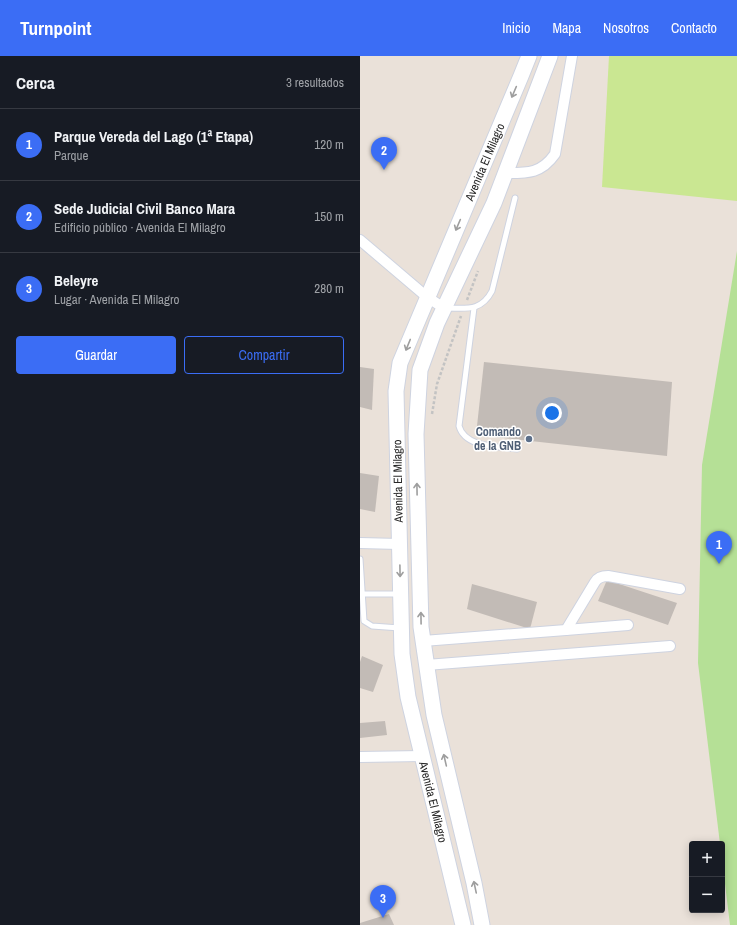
<!DOCTYPE html>
<html lang="es">
<head>
<meta charset="utf-8">
<style>
  body { margin:0; font-family:"Archivo Narrow",sans-serif; background:#242831; color:#f1f3f6 }
  .controls { position:absolute; right:12px; bottom:12px; display:grid; overflow:hidden; border-radius:4px; box-shadow:0 2px 10px #0003 }
  .controls button { width:36px; height:36px; display:grid; place-items:center; padding:0; border:0; border-bottom:1px solid #363941; background:#171b24; color:#f1f3f6; font:20px sans-serif }
  .you { position:absolute; left:192px; top:357px; width:14px; height:14px; margin:-10px; border:3px solid #fff; border-radius:50%; background:#1a73e8; box-shadow:0 0 0 6px #1a73e833 }
  .badge { display:grid; place-items:center; width:26px; height:26px; border-radius:50%; background:#3b6df5; color:#fff; font-size:13px; font-weight:700 }
  .pin { position:absolute; translate:-50% -33px; filter:drop-shadow(0 1px 2px #0008) }
  .pin::after { content:''; position:absolute; top:21px; width:14px; height:12px; background:inherit; clip-path:polygon(0 0,100% 0,50% 100%) }
  .list { margin:0; padding:0; list-style:none }
  h2 { display:flex; justify-content:space-between; align-items:center; height:52px; margin:0; padding:0 16px; font-size:17px }
  h2 small { font-size:13px; font-weight:400; color:#9ea1a6 }
  .list li { display:grid; grid-template-columns:26px 1fr auto; gap:12px; align-items:center; box-sizing:border-box; height:72px; padding:0 16px; border-top:1px solid #363941 }
  .list b { display:block; font-size:15px; white-space:nowrap }
  .list p { margin:0; font-size:13px; white-space:nowrap; color:#9ea1a6 }
  .list em { font-size:13px; font-style:normal; color:#9ea1a6 }
  .actions { display:flex; gap:8px; padding:12px 16px }
  .actions a { flex:1; padding:9px 0; border:1px solid #3b6df5; border-radius:4px; text-align:center; font-size:14px; color:#3b6df5 }
  .actions .main { background:#3b6df5; color:#fff }
  .map { position:relative; flex:none; width:377px; height:869px; overflow:hidden }
  header { display:flex; align-items:center; gap:24px; box-sizing:border-box; height:56px; padding:0 20px; background:#3b6df5; color:#fff }
  header strong { font-size:19px }
  nav { display:flex; gap:22px; margin-inline-start:auto; font-size:14px }
  main { display:flex }
  aside { flex:1; background:#171b24 }
  .map>svg:first-child { display:block }
  .green { fill:#b5e096 }
  .pitch { fill:#cae792 }
  .building { fill:#c2bbb6 }
  .lines { fill:none; stroke-linecap:round; stroke-linejoin:round }
  .lane-casing { stroke:#ced3e0; stroke-width:7 }
  .street-casing { stroke:#ced3e0; stroke-width:12 }
  .secondary-casing { stroke:#ced3e0; stroke-width:17 }
  .path { stroke:#c3c3c3; stroke-width:2.5; stroke-dasharray:3 2; stroke-linecap:butt }
  .lane { stroke:#fff; stroke-width:5 }
  .street { stroke:#fff; stroke-width:10 }
  .secondary { stroke:#fff; stroke-width:15 }
  .oneway { stroke:#9e9e9e }
  .service-dot { fill:#5c6f8a; stroke:#fff; stroke-width:1.5 }
  .labels { text-anchor:middle; dominant-baseline:central; stroke-width:3; stroke-linejoin:round; paint-order:stroke }
  .street-label { font-size:12px; fill:#272727; stroke:#fff }
  .service-label { font-size:12px; font-weight:bold; fill:#4e5e75; stroke:#fff; text-anchor:end }
</style>
</head>
<body>
<header>
<strong>Turnpoint</strong>
<nav><a>Inicio</a><a>Mapa</a><a>Nosotros</a><a>Contacto</a></nav>
</header>
<main>
<aside>
<h2>Cerca<small>3 resultados</small></h2>
<ul class="list">
<li><span class="badge">1</span><div><b>Parque Vereda del Lago (1ª Etapa)</b><p>Parque</p></div><em>120 m</em></li>
<li><span class="badge">2</span><div><b>Sede Judicial Civil Banco Mara</b><p>Edificio público · Avenida El Milagro</p></div><em>150 m</em></li>
<li><span class="badge">3</span><div><b>Beleyre</b><p>Lugar · Avenida El Milagro</p></div><em>280 m</em></li>
</ul>
<div class="actions"><a class="main">Guardar</a><a>Compartir</a></div>
</aside>
<div class="map">
<svg width="377" height="869" viewBox="0 0 377 869">
  <rect width="100%" height="100%" fill="#eae1d9"/>
  <path class="green" d="M 377,195 L 377,869 L 370,869 L 362,803 L 362,788 L 360,788 L 338,607 L 342,409 Z"/>
  <path class="pitch" d="M 249,0 L 377,0 L 377,145 L 242,131 Z"/>
  <g class="building">
    <path d="M 124,306 L 312,326 L 307,400 L 116,379 Z"/>
    <path d="M 0,311 L 14,313 L 12,354 L 0,351 Z"/>
    <path d="M 0,417 L 19,420 L 15,456 L 0,453 Z"/>
    <path d="M 247,524 L 317,547 L 308,569 L 238,545 Z"/>
    <path d="M 112,528 L 177,546 L 170,573 L 107,553 Z"/>
    <path d="M 2,600 L 23,609 L 13,636 L 0,632 L 0,606 Z"/>
    <path d="M 25,665 L 27,679 L 0,682 L 0,667 Z"/>
    <path d="M 29,858 L 34,869 L 0,869 L 0,867 Z"/>
  </g>
  <g class="lines">
    <g class="lane-casing">
      <g id="lane">
        <path d="M 86,252 C 106,252 121,256 132,235 L 155,142"/>
        <path d="M 114,252 L 99,370 C 105,392 138,390 157,393"/>
        <path d="M 0,503 L 4,565 L 12,570 L 40,572"/>
        <path d="M 2,538 L 39,538"/>
      </g>
    </g>
    <g class="street-casing">
      <g id="street">
        <path d="M 145,117 C 167,117 181,118 195,98 L 212,0"/>
        <path d="M 0,184 L 67,241 L 84,252"/>
        <path d="M 0,487 L 39,488"/>
        <path d="M 206,574 L 268,569"/>
        <path d="M 63,585 L 206,574 L 235,526 C 238,521 242,520 248,520 L 320,533"/>
        <path d="M 66,609 L 310,590"/>
        <path d="M 0,701 L 62,700"/>
      </g>
    </g>
    <g class="secondary-casing">
      <g id="secondary">
        <path d="M 103,869 L 48,641 L 42,598 L 36,335 L 40,307 L 161,20 L 169,0"/>
        <path d="M 122,869 L 114,827 L 74,659 L 61,571 L 56,378 L 60,314 L 77,267 L 134,147 L 190,0"/>
      </g>
    </g>
    <g class="path">
      <path d="M 107,244 L 118,215"/>
      <path d="M 72,358 L 77,328 L 101,260"/>
    </g>
    <use href="#lane" class="lane"/>
    <use href="#street" class="street"/>
    <use href="#secondary" class="secondary"/>
  </g>
  <defs><path id="oneway-shaft" d="M-6 0H5M1.5-3L5.5 0L1.5 3" fill="none" stroke-width="1.6" stroke-linecap="round" stroke-linejoin="round"/></defs>
  <g class="oneway">
    <use href="#oneway-shaft" transform="translate(154 36) rotate(113)"/>
    <use href="#oneway-shaft" transform="translate(98 169) rotate(113)"/>
    <use href="#oneway-shaft" transform="translate(48 289) rotate(112)"/>
    <use href="#oneway-shaft" transform="translate(57 433) rotate(-91)"/>
    <use href="#oneway-shaft" transform="translate(40 515) rotate(89)"/>
    <use href="#oneway-shaft" transform="translate(61 562) rotate(-91)"/>
    <use href="#oneway-shaft" transform="translate(85 704) rotate(-103)"/>
    <use href="#oneway-shaft" transform="translate(115 831) rotate(-102)"/>
  </g>
  <circle class="service-dot" cx="169" cy="383" r="4"/>
  <g class="labels">
    <g class="street-label">
      <text transform="translate(125 106) rotate(-67)">Avenida El Milagro</text>
      <text transform="translate(38 425) rotate(-91)">Avenida El Milagro</text>
      <text transform="translate(73 746) rotate(76)">Avenida El Milagro</text>
    </g>
    <g class="service-label">
      <text x="161" y="376">Comando<tspan x="161" dy="14">de la GNB</tspan></text>
    </g>
  </g>
</svg>
<div class="controls">
<button>+</button>
<button>−</button>
</div>
<div class="you"></div>
<div class="pin badge" style="left:359px;top:508px">1</div>
<div class="pin badge" style="left:24px;top:114px">2</div>
<div class="pin badge" style="left:23px;top:862px">3</div>
</div>
</main>
</body>
</html>
